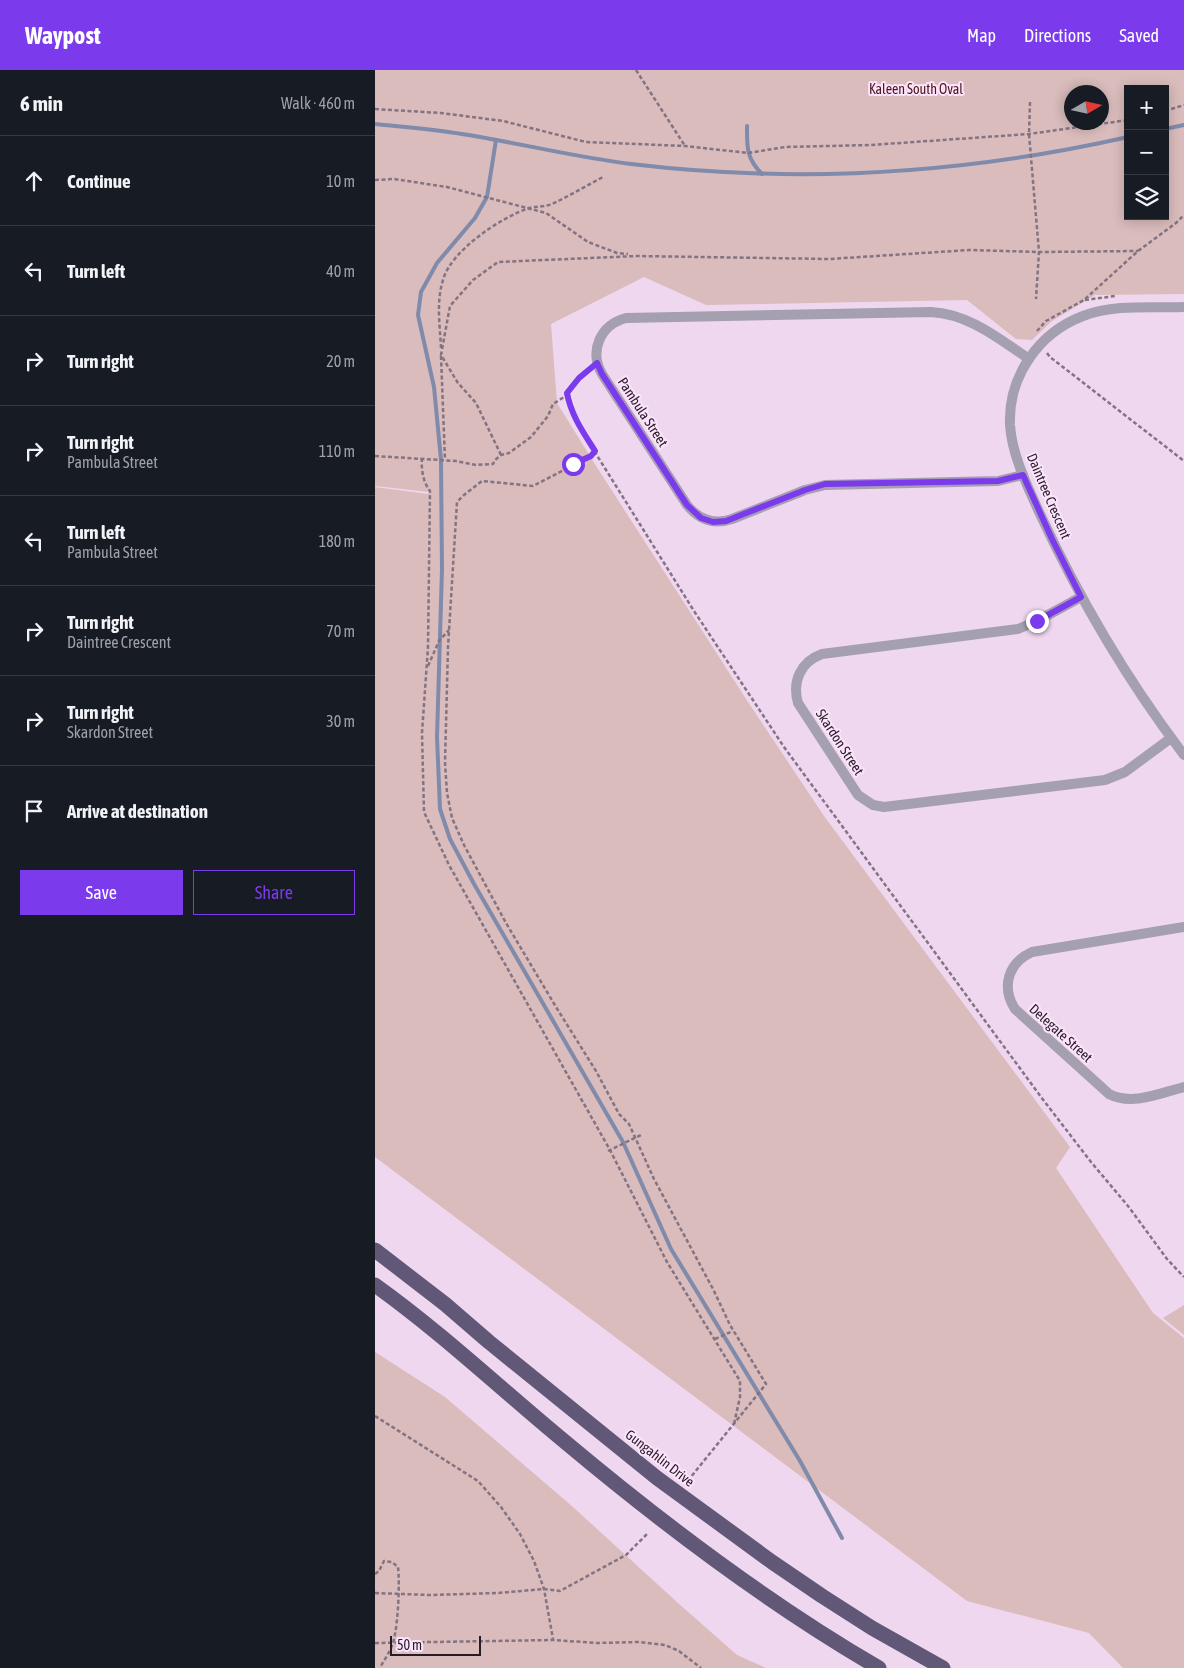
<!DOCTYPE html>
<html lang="en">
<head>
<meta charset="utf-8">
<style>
  body { margin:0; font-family:"Asap Condensed",sans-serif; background:#242831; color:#f1f3f6 }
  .controls { position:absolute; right:15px; top:15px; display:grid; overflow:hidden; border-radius:0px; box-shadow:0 2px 12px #0003 }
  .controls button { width:45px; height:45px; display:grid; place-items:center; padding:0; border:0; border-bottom:1px solid #363941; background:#171b24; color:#f1f3f6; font:25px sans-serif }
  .compass { position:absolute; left:689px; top:15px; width:45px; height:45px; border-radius:50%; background:#171b24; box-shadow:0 2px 12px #0003; rotate:81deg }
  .scale { position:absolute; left:15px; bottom:12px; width:91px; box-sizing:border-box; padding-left:5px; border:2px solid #251c25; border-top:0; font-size:14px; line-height:18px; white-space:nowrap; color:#251c25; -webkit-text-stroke:4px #fde4fd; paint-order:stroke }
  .stop { position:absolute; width:15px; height:15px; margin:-11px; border:4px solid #7c3aed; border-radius:50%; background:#fff }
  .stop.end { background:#7c3aed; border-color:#fff; box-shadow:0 1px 5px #0008 }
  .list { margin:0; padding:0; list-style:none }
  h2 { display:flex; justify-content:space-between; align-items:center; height:65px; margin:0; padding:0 20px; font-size:21px }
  h2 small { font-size:16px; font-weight:400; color:#9ea1a6 }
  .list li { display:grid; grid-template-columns:32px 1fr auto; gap:15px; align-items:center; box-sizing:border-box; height:90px; padding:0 20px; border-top:1px solid #363941 }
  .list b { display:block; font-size:19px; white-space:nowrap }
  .list p { margin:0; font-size:16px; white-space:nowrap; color:#9ea1a6 }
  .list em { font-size:16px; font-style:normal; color:#9ea1a6 }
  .actions { display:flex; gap:10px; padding:15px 20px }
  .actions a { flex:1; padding:11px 0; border:1px solid #7c3aed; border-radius:0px; text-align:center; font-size:18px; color:#7c3aed }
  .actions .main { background:#7c3aed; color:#fff }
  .icon { flex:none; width:28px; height:28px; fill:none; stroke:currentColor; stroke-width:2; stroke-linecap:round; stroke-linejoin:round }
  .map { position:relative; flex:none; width:809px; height:1598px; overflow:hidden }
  header { display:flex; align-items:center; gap:30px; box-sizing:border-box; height:70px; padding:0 25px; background:#7c3aed; color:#fff }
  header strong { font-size:24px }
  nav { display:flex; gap:28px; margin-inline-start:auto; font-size:18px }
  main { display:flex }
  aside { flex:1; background:#171b24 }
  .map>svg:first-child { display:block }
  .green { fill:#d9bcbb; fill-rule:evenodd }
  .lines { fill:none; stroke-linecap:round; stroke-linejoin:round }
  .stream { stroke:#808aab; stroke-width:4 }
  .path { stroke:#837383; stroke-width:2.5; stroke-dasharray:4 2.5; stroke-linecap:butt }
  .street { stroke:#a4a0b0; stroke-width:10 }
  .highway { stroke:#615877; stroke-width:15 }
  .route { stroke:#7c3aed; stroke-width:6 }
  .labels { text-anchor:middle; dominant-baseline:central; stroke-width:4; stroke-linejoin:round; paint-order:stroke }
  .park-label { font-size:14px; fill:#4b1619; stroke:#fde4fd }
  .street-label { font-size:14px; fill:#251c25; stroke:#fde4fd }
</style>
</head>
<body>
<header>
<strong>Waypost</strong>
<nav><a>Map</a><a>Directions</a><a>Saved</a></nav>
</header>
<main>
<aside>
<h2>6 min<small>Walk · 460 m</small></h2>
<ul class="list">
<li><svg class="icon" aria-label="ahead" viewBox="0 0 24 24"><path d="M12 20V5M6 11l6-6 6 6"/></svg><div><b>Continue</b></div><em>10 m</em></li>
<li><svg class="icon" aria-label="left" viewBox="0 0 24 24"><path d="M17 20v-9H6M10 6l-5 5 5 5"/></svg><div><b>Turn left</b></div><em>40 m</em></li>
<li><svg class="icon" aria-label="right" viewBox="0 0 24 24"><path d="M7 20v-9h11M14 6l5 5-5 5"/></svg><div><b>Turn right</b></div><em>20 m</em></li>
<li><svg class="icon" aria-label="right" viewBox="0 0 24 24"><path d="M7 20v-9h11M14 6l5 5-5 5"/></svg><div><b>Turn right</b><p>Pambula Street</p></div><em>110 m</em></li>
<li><svg class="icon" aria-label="left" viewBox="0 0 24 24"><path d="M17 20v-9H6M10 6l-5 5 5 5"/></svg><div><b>Turn left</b><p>Pambula Street</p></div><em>180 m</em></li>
<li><svg class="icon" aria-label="right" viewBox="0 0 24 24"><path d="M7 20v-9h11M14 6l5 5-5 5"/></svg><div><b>Turn right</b><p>Daintree Crescent</p></div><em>70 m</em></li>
<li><svg class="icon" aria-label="right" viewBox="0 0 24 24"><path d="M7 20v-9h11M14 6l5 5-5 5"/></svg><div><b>Turn right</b><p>Skardon Street</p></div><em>30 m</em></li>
<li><svg class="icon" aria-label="arrive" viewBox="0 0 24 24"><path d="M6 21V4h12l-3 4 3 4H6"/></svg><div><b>Arrive at destination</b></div></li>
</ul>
<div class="actions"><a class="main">Save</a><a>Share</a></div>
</aside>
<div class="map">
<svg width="809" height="1598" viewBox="0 0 809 1598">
  <rect width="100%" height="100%" fill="#f0d7f0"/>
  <g class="green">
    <path d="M 0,0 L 809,0 L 809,224 L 720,225 L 677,251 L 657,270 L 641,269 L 592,230 L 331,235 L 269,207 L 176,254 L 182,333 L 223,399 L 375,635 L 449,746 L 695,1077 L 681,1098 L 778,1243 L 809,1268 L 809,1598 L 748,1598 L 714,1563 L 592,1531 L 0,1087 L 0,417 L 53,424 L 54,422 L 0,416 ZM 753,19 L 790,19 L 790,146 L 753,146 ZM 696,22 L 726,22 L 726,52 L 696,52 Z"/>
    <path d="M 809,1235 L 809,1265 L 788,1248 Z"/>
    <path d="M 0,1282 L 70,1327 L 198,1437 L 303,1533 L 362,1585 L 391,1598 L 0,1598 Z"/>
  </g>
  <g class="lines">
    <g class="stream">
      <path d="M 0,54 C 29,57 59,59 87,64 C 144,73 199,87 256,94 C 423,114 589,104 753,67"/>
      <path d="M 372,56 C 372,77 371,88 387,104"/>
      <path d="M 790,59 L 809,55"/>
      <path d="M 121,70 L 112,127 L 100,148 L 62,193 L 46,222 L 43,245 L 59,317 L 66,390 L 67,499 L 62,667 L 65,739 L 75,769 L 99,814 L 248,1072 L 296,1179 L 425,1391 L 467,1468"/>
    </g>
    <g class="path">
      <path d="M 261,0 L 310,76"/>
      <path d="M 655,32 L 654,64 L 664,182 L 661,229"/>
      <path d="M 0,39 L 66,43 L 128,51 L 211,72 L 310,76 L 373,83 L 410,77 L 496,75 L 654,64 L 753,50"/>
      <path d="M 790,41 L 809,35"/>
      <path d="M 0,110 L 19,109 L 72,117 L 171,143 L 213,172 L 242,183 L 253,184"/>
      <path d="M 710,230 L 740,226"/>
      <path d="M 662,261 L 671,251 L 709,230 L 763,181 L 801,153 L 809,145"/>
      <path d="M 66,278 C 65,256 61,232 68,210 C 76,180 127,147 154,138 C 162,136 170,137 177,134 C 194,126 211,116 228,107"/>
      <path d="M 672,283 L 675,287 L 809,391"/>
      <path d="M 66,286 L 70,390"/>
      <path d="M 192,323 L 195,337 L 203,355 L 319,541 L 409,677 L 666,1027 L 716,1092 L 753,1136 L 792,1189 L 809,1207"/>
      <path d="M 220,381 L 216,386 L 158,416 L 107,411 L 89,425 L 82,432 L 73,577 L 70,693 L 72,723 L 77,748 L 89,775 L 131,853 L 181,937 L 221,1001 L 244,1044 L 254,1054 L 279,1109 L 338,1219 L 355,1255 L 391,1314 L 311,1413"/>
      <path d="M 126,385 L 101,333 L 83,313 L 66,285 L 75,236 L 98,210 L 123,192 L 262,186 L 454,189 L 594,180 L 664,182 L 763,181"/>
      <path d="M 0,386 L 81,391 L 101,395 L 118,394 L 120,390 L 126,385 L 134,383 L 156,367 L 173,346 L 178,334 L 189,327 L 204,308 L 213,300"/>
      <path d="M 47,388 C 46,399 48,412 55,421 L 53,577 L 47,663 L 49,742 L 74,795 L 235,1080 L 292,1192 L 365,1311 L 365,1327 L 359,1354"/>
      <path d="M 53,596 L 64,571 L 74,560"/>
      <path d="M 233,1081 L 266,1065"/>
      <path d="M 340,1269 L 358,1261"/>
      <path d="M 0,1346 L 103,1411 L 126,1437 L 145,1464 L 159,1491 L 169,1519 L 178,1569"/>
      <path d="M 0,1504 L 4,1501 L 9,1491 L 17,1492 L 23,1497 C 25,1515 23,1556 18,1573 C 15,1582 9,1590 5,1598"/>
      <path d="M 0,1523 L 55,1525 L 123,1523 L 169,1519 L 185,1521 L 251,1485 L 273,1463"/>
      <path d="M 0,1573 L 178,1570 L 222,1573 L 265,1572 L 290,1575 L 304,1581 L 326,1598"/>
    </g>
    <g class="street">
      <path d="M 809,237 C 776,238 739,234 708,246 C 663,263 633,307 635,355 C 637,386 653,417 665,444 C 705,530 752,610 809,685"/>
      <path d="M 648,405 L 623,411 L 450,415 L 430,420 L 357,449 C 339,455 324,450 312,435 L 227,304 C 214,281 225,255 251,248 L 556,242 C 594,244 623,268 654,289"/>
      <path d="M 706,527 L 662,551 L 643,559 L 447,584 C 425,592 417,612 423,633 L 483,725 L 498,735 L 509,737 L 730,710 L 750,702 L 796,668"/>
      <path d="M 809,857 L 657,882 C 633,893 626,917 640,939 L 734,1024 C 757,1036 785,1023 809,1017"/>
    </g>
    <g class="highway">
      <path d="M 0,1180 L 70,1234 L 114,1272 L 282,1408 L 397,1492 L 447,1526 L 497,1558 L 568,1598"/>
      <path d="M 0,1215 C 67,1263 126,1319 189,1371 C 288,1454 392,1533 504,1598"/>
    </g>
  </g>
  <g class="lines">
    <path class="route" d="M 198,394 L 216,386 L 220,381 C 208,362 196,345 192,323 L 204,308 L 222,293 L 227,304 L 312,435 L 326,448 L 338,452 L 351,451 L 430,420 L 450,414 L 623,411 L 648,405 L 677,469 L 706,527 L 662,551"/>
  </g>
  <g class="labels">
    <g class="park-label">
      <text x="541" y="19">Kaleen South Oval</text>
    </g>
    <g class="street-label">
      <text transform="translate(268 342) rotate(57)">Pambula Street</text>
      <text transform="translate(674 426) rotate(67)">Daintree Crescent</text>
      <text transform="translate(465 672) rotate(57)">Skardon Street</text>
      <text transform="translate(686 963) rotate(42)">Delegate Street</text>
      <text transform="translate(285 1388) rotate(38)">Gungahlin Drive</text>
    </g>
  </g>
</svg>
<div class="controls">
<button>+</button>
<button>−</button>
<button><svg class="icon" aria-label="layers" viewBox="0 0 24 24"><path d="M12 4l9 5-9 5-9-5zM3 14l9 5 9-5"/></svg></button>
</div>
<svg class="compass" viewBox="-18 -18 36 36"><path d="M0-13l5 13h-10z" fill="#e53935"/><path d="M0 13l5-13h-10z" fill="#9ea1a6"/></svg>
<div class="scale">50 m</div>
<div class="stop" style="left:198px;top:394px"></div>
<div class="stop end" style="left:662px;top:551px"></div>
</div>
</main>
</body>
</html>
